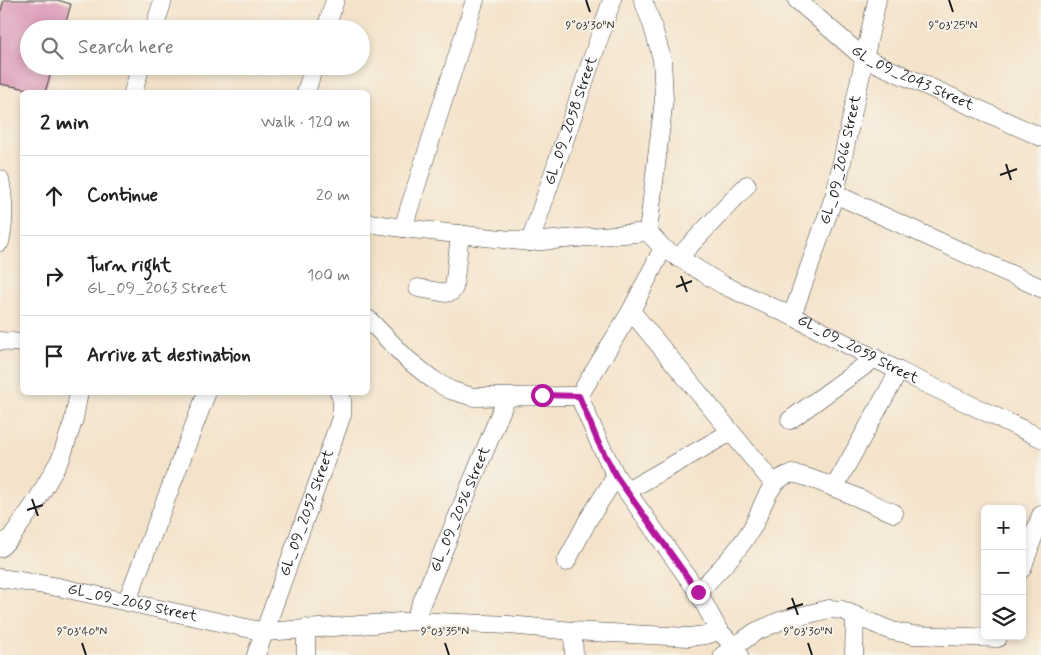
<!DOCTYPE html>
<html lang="en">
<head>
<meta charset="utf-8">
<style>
  body { margin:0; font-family:Mynerve,sans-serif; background:#f6f6f6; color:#222 }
  .controls { position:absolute; right:15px; bottom:15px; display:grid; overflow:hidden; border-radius:8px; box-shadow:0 2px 8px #0003 }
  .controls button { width:45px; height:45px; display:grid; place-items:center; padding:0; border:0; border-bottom:1px solid #e0e0e0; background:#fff; color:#222; font:25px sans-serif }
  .stop { position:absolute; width:15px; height:15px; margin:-11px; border:4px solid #b5179e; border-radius:50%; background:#fff }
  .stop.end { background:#b5179e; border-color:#fff; box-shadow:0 1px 5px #0008 }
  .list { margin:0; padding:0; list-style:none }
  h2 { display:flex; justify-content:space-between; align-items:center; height:65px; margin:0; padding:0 20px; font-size:21px }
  h2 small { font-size:16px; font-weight:400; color:#767676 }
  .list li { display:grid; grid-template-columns:32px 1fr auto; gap:15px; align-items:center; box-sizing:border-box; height:80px; padding:0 20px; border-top:1px solid #e0e0e0 }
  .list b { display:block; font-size:19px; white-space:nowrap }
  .list p { margin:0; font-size:16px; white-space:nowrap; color:#767676 }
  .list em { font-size:16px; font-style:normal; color:#767676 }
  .icon { flex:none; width:28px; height:28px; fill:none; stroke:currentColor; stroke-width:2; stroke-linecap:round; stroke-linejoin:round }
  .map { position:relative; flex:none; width:1041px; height:655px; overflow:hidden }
  .search { position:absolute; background:#fff; box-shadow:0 2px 8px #0003; left:20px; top:20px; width:350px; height:55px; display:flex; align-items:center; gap:12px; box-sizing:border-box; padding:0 18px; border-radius:28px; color:#767676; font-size:19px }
  .panel { position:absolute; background:#fff; box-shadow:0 2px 8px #0003; left:20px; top:90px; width:350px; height:305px; border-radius:8px }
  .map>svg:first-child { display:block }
  .building { fill:#db96b8 }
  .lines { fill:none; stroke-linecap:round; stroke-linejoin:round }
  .street-casing { stroke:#3c3a36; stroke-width:19 }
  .street { stroke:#fff; stroke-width:18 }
  .route { stroke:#b5179e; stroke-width:6 }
  .ticks { fill:none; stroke:#1c1c1c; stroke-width:2 }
  .labels { text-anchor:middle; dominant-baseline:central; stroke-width:4; stroke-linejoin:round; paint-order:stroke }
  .street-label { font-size:15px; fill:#1c1c1c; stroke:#f7f3e8 }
  .ticks-label { font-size:12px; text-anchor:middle; fill:#1c1c1c; stroke:#f7f3e8; stroke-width:4; stroke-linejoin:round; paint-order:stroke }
</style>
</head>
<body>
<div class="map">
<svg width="1041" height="655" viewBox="0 0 1041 655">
  <rect width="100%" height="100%" fill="#f7f3e8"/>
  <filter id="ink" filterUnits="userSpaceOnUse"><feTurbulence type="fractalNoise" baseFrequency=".02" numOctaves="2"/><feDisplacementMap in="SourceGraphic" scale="10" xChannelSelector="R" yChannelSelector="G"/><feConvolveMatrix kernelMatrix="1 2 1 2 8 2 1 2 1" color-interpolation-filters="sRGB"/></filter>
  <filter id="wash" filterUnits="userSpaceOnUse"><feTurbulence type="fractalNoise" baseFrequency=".0096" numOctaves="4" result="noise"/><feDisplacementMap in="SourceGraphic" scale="20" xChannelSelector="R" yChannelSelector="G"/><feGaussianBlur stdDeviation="1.12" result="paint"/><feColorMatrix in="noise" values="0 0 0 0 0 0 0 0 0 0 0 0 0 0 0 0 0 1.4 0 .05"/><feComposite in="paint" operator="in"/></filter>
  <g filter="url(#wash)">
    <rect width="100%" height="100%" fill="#f4e3cb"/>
    <g id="blocks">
      <path class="building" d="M 4,0 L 57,0 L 71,4 L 64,29 L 29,29 L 29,66 L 53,66 L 45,92 L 0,84 L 0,14 Z"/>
    </g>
  </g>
  <g filter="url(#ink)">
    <use href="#blocks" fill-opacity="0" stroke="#3c3a36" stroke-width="1"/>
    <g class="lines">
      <g class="street-casing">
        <g id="street">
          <path d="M 643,0 L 652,24 L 662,59 L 664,99 L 648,232"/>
          <path id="s1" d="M 797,0 L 864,58 L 1041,137"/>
          <path d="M 154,29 L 163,0"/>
          <path d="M 326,29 L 335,0"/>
          <path d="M 133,92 L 141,66"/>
          <path d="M 306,92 L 314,66"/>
          <path d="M 0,179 C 4,200 5,222 0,242"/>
          <path d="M 835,194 L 1041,288"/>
          <path d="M 368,223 L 403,228 L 530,242 L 648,232"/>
          <path d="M 403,228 L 475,0"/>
          <path id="s2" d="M 648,232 L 663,248 L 723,285 L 792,316 L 899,371 L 1041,438"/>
          <path id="s3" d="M 530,242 L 612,0"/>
          <path d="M 678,258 L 747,185"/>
          <path d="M 418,288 L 446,293 L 451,292 L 454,288 L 460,234"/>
          <path d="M 631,311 L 774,484"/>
          <path id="s4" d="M 792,316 L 835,194 L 877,0"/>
          <path d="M 368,319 L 407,359 L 432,379 L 450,390 L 473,397 L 579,396"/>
          <path d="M 0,341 L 22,343"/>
          <path d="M 579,396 L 599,442 L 616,476 L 698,592 L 719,631 L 735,647 L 739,655"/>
          <path d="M 579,396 L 631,311 L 663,248"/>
          <path d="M 790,420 L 875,358"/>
          <path d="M 834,488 L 899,371"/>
          <path d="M 627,491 L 731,432"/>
          <path d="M 0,548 L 12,536 L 36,502 L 61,458 L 74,419 L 79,392"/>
          <path d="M 566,562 L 588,520 L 616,476"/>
          <path d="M 1022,569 L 1041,515"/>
          <path id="s5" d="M 0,578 L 58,587 L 265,632 L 414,621 L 509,625 L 573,631 L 688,637 L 706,635 L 719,631"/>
          <path d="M 698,592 C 717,572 738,552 752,528 C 762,511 768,478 791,474 C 804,472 877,507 894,513"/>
          <path d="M 127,601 L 207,392"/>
          <path id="s6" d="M 414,621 L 507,397"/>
          <path d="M 306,628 L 306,655"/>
          <path d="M 573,631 L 574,655"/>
          <path id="s7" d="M 256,655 L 342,415 L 342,400 L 339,392"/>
          <path d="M 723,655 L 755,632 L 780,621 L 829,609 L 842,610 L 892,631 L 913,635 L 998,638"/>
          <path d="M 854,655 L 855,615"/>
        </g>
      </g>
      <use href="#street" class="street"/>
    </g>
  </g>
  <g class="lines" filter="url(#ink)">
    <path class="route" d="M 542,395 L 579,396 L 598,442 L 616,476 L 698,592"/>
  </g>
  <path class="ticks" d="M 586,0 L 590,12M 949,0 L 953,12M 1006,164 L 1011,180M 1000,175 L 1017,169M 681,276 L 687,292M 676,287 L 692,281M 32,499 L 38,516M 27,510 L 43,505M 792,598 L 798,615M 787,609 L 803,604M 82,643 L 86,655M 445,643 L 449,655M 808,643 L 812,655"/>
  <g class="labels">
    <g class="street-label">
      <text stroke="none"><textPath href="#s1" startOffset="141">GL_09_2043 Street</textPath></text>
      <text stroke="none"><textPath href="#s3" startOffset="128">GL_09_2058 Street</textPath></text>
      <text stroke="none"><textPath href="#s4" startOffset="164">GL_09_2066 Street</textPath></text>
      <text stroke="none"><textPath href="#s2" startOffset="242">GL_09_2059 Street</textPath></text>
      <text stroke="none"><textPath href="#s6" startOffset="121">GL_09_2056 Street</textPath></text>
      <text stroke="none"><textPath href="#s7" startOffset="151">GL_09_2052 Street</textPath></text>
      <text stroke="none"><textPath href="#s5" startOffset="135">GL_09_2069 Street</textPath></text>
    </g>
  </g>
  <g class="ticks-label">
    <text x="590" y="29">9°03'30"N</text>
    <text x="953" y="29">9°03'25"N</text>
    <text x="82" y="635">9°03'40"N</text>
    <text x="445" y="635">9°03'35"N</text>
    <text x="808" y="635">9°03'30"N</text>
  </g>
</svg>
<div class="controls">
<button>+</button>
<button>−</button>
<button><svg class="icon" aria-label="layers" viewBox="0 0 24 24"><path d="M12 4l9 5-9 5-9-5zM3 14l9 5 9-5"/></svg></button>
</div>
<div class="stop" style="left:542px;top:395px"></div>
<div class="stop end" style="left:698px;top:592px"></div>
<div class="search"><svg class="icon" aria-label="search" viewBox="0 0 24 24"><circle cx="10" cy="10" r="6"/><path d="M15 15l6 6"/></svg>Search here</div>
<section class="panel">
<h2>2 min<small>Walk · 120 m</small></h2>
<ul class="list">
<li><svg class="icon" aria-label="ahead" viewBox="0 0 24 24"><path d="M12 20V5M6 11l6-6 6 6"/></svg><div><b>Continue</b></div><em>20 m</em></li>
<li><svg class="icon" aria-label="right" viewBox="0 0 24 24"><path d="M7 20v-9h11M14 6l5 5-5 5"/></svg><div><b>Turn right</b><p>GL_09_2063 Street</p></div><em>100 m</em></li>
<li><svg class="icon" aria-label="arrive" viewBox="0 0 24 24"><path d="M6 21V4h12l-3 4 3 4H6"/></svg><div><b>Arrive at destination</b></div></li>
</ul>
</section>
</div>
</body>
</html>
